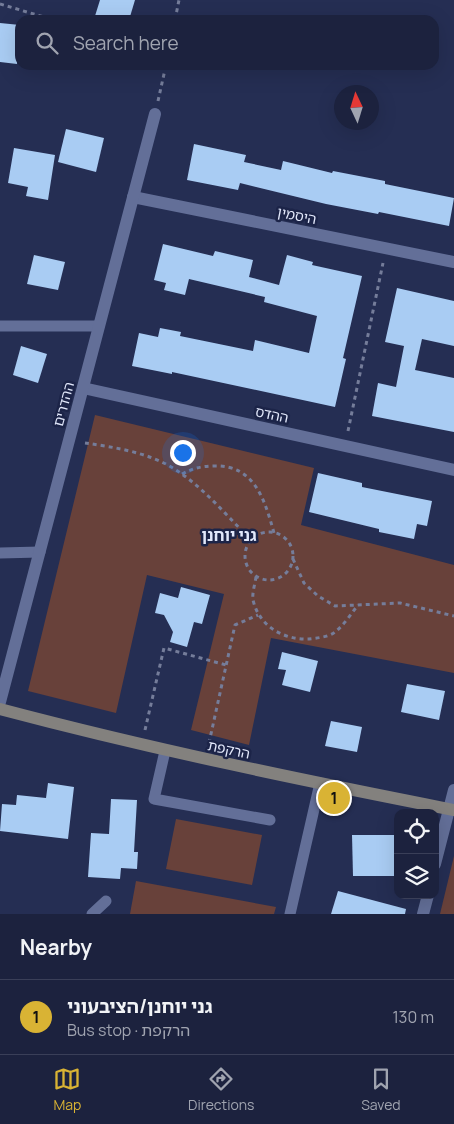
<!DOCTYPE html>
<html lang="en">
<head>
<meta charset="utf-8">
<style>
  body { margin:0; font-family:Manrope,"Noto Sans Hebrew",sans-serif; background:#252a45; color:#f1f3f6 }
  .controls { position:absolute; right:15px; bottom:15px; display:grid; overflow:hidden; border-radius:10px; box-shadow:0 5px 20px #0002 }
  .controls button { width:45px; height:45px; display:grid; place-items:center; padding:0; border:0; border-bottom:1px solid #3a3f58; background:#1c223e; color:#f1f3f6; font:25px sans-serif }
  .compass { position:absolute; left:334px; top:85px; width:45px; height:45px; border-radius:50%; background:#1c223e; box-shadow:0 5px 20px #0002; rotate:356deg }
  .you { position:absolute; left:182px; top:452px; width:18px; height:18px; margin:-12px; border:4px solid #fff; border-radius:50%; background:#1a73e8; box-shadow:0 0 0 8px #1a73e833 }
  .badge { display:grid; place-items:center; width:32px; height:32px; border-radius:50%; background:#d9b334; color:#111; font-size:16px; font-weight:700 }
  .pin { position:absolute; translate:-50% -50%; border:2px solid #fff; box-shadow:0 1px 5px #0006 }
  .list { margin:0; padding:0; list-style:none }
  h2 { display:flex; justify-content:space-between; align-items:center; height:65px; margin:0; padding:0 20px; font-size:21px }
  h2 small { font-size:16px; font-weight:400; color:#a0a4b0 }
  .list li { display:grid; grid-template-columns:32px 1fr auto; gap:15px; align-items:center; box-sizing:border-box; height:75px; padding:0 20px; border-top:1px solid #3a3f58 }
  .list b { display:block; font-size:19px; white-space:nowrap }
  .list p { margin:0; font-size:16px; white-space:nowrap; color:#a0a4b0 }
  .list em { font-size:16px; font-style:normal; color:#a0a4b0 }
  .icon { flex:none; width:28px; height:28px; fill:none; stroke:currentColor; stroke-width:2; stroke-linecap:round; stroke-linejoin:round }
  .map { position:relative; flex:none; width:454px; height:914px; overflow:hidden }
  .search { position:absolute; background:#1c223e; box-shadow:0 5px 20px #0002; left:15px; right:15px; top:15px; height:55px; display:flex; align-items:center; gap:12px; box-sizing:border-box; padding:0 18px; border-radius:15px; color:#a0a4b0; font-size:19px }
  .sheet { height:140px; background:#1c223e }
  nav { display:flex; justify-content:space-around; align-items:center; box-sizing:border-box; height:70px; border-top:1px solid #3a3f58; background:#1c223e; font-size:14px; color:#a0a4b0 }
  nav a { display:grid; justify-items:center; gap:2px }
  nav .on { color:#d9b334 }
  .map>svg:first-child { display:block }
  .green { fill:#68413a }
  .building { fill:#a9ccf3 }
  .lines { fill:none; stroke-linecap:round; stroke-linejoin:round }
  .path { stroke:#757d9a; stroke-width:3; stroke-dasharray:4 4; stroke-linecap:butt }
  .lane { stroke:#636f98; stroke-width:11 }
  .street { stroke:#636f98; stroke-width:12 }
  .secondary { stroke:#83817e; stroke-width:12 }
  .labels { text-anchor:middle; dominant-baseline:central; stroke-width:5; stroke-linejoin:round; paint-order:stroke }
  .street-label { font-size:14px; fill:#e2e8fb; stroke:#1c2448 }
  .quarter-label { font-size:16px; font-weight:bold; fill:#e2e8fb; stroke:#1c2448 }
</style>
</head>
<body>
<div class="map">
<svg width="454" height="914" viewBox="0 0 454 914">
  <rect width="100%" height="100%" fill="#252e53"/>
  <g class="green">
    <path d="M 95,415 L 314,468 L 301,525 L 454,565 L 454,673 L 271,638 L 249,745 L 191,730 L 224,594 L 147,575 L 116,713 L 28,691 Z"/>
    <path d="M 176,819 L 262,835 L 252,885 L 166,869 Z"/>
    <path d="M 454,856 L 454,914 L 440,914 Z"/>
    <path d="M 136,881 L 276,907 L 274,914 L 130,914 Z"/>
  </g>
  <g class="building">
    <path d="M 100,0 L 135,0 L 129,20 L 111,20 L 95,16 Z"/>
    <path d="M 0,23 L 20,25 L 17,64 L 0,62 Z"/>
    <path d="M 66,129 L 104,138 L 96,172 L 58,162 Z"/>
    <path d="M 194,144 L 246,155 L 244,162 L 281,170 L 283,161 L 332,173 L 333,171 L 385,181 L 385,184 L 454,198 L 449,226 L 379,212 L 378,214 L 326,204 L 240,183 L 238,190 L 187,180 Z"/>
    <path d="M 14,148 L 55,155 L 48,200 L 26,196 L 28,187 L 8,183 Z"/>
    <path d="M 163,244 L 213,256 L 215,251 L 253,260 L 249,277 L 279,285 L 287,255 L 313,262 L 312,265 L 362,276 L 343,358 L 346,359 L 335,407 L 172,372 L 172,374 L 132,366 L 139,333 L 158,337 L 160,328 L 181,332 L 180,336 L 253,351 L 255,340 L 309,353 L 317,316 L 264,302 L 265,297 L 189,279 L 185,295 L 164,290 L 166,283 L 154,280 Z"/>
    <path d="M 34,255 L 65,262 L 58,290 L 27,284 Z"/>
    <path d="M 397,288 L 454,301 L 454,346 L 422,339 L 415,370 L 454,378 L 454,432 L 372,416 L 378,383 L 396,387 L 404,346 L 385,342 Z"/>
    <path d="M 21,346 L 47,354 L 38,383 L 13,375 Z"/>
    <path d="M 318,473 L 362,483 L 362,487 L 432,501 L 427,526 L 417,524 L 414,539 L 379,532 L 379,529 L 309,512 Z"/>
    <path d="M 181,587 L 210,595 L 202,624 L 194,622 L 187,647 L 170,642 L 173,632 L 164,615 L 155,613 L 160,593 L 178,598 Z"/>
    <path d="M 282,652 L 318,661 L 310,692 L 282,685 L 286,670 L 278,669 Z"/>
    <path d="M 407,684 L 445,691 L 439,720 L 401,712 Z"/>
    <path d="M 331,721 L 362,727 L 357,752 L 325,746 Z"/>
    <path d="M 48,783 L 74,787 L 68,839 L 0,831 L 2,804 L 16,805 L 17,795 L 46,798 Z"/>
    <path d="M 111,799 L 137,800 L 134,852 L 138,852 L 137,869 L 121,868 L 120,879 L 88,877 L 91,833 L 109,834 Z"/>
    <path d="M 352,835 L 398,835 L 398,876 L 353,876 Z"/>
    <path d="M 338,891 L 406,909 L 405,914 L 331,914 Z"/>
  </g>
  <g class="lines">
    <g class="path">
      <path d="M 0,4 L 54,20"/>
      <path d="M 175,20 L 179,0"/>
      <path d="M 158,101 L 166,65"/>
      <path d="M 348,431 L 383,263"/>
      <path d="M 85,443 C 114,447 151,453 176,470 C 204,488 227,516 251,540"/>
      <path d="M 182,474 C 193,468 202,466 215,466 C 255,465 265,501 274,533"/>
      <circle cx="269" cy="556" r="24"/>
      <path d="M 293,559 L 304,583 L 318,596 L 335,606 L 400,603 L 454,616"/>
      <path d="M 256,577 C 255,584 252,593 253,600 C 259,626 283,640 309,639 C 317,638 329,637 335,632 C 344,625 351,614 358,605"/>
      <path d="M 145,730 L 164,648 L 226,665"/>
      <path d="M 209,743 L 235,625 L 258,615"/>
    </g>
    <g class="lane">
      <path d="M 0,326 L 99,326"/>
      <path d="M 0,553 L 40,552"/>
      <path d="M 165,751 L 154,799 L 270,820"/>
      <path d="M 92,914 L 106,901"/>
      <path d="M 290,914 L 320,783"/>
    </g>
    <g class="street">
      <path d="M 133,197 L 454,262"/>
      <path d="M 83,388 L 454,470"/>
      <path d="M 0,702 L 155,114"/>
      <path d="M 435,864 L 454,790"/>
      <path d="M 423,914 L 428,895"/>
    </g>
    <path class="secondary" d="M 0,709 C 151,749 301,780 454,810"/>
  </g>
  <g class="labels">
    <g class="street-label">
      <text transform="translate(297 215) rotate(11)">היסמין</text>
      <text transform="translate(63 404) rotate(-75)">ההדרים</text>
      <text transform="translate(272 414) rotate(12)">ההדס</text>
      <text transform="translate(229 749) rotate(12)">הרקפת</text>
    </g>
    <g class="quarter-label">
      <text x="229" y="535">גני יוחנן</text>
    </g>
  </g>
</svg>
<div class="controls">
<button><svg class="icon" aria-label="locate" viewBox="0 0 24 24"><circle cx="12" cy="12" r="6"/><path d="M12 2v4M12 18v4M2 12h4M18 12h4"/></svg></button>
<button><svg class="icon" aria-label="layers" viewBox="0 0 24 24"><path d="M12 4l9 5-9 5-9-5zM3 14l9 5 9-5"/></svg></button>
</div>
<svg class="compass" viewBox="-18 -18 36 36"><path d="M0-13l5 13h-10z" fill="#e53935"/><path d="M0 13l5-13h-10z" fill="#a0a4b0"/></svg>
<div class="you"></div>
<div class="pin badge" style="left:334px;top:798px">1</div>
<div class="search"><svg class="icon" aria-label="search" viewBox="0 0 24 24"><circle cx="10" cy="10" r="6"/><path d="M15 15l6 6"/></svg>Search here</div>
</div>
<section class="sheet">
<h2>Nearby<small></small></h2>
<ul class="list">
<li><span class="badge">1</span><div><b>גני יוחנן/הציבעוני</b><p>Bus stop · הרקפת</p></div><em>130 m</em></li>
</ul>
</section>
<nav>
<a class="on"><svg class="icon" aria-label="map" viewBox="0 0 24 24"><path d="M3 6l6-2 6 2 6-2v14l-6 2-6-2-6 2zM9 4v14M15 6v14"/></svg>Map</a>
<a><svg class="icon" aria-label="directions" viewBox="0 0 24 24"><path d="M12 3l9 9-9 9-9-9zM9 14v-3h6M13 9l2 2-2 2"/></svg>Directions</a>
<a><svg class="icon" aria-label="saved" viewBox="0 0 24 24"><path d="M7 4h10v16l-5-4-5 4z"/></svg>Saved</a>
</nav>
</body>
</html>
